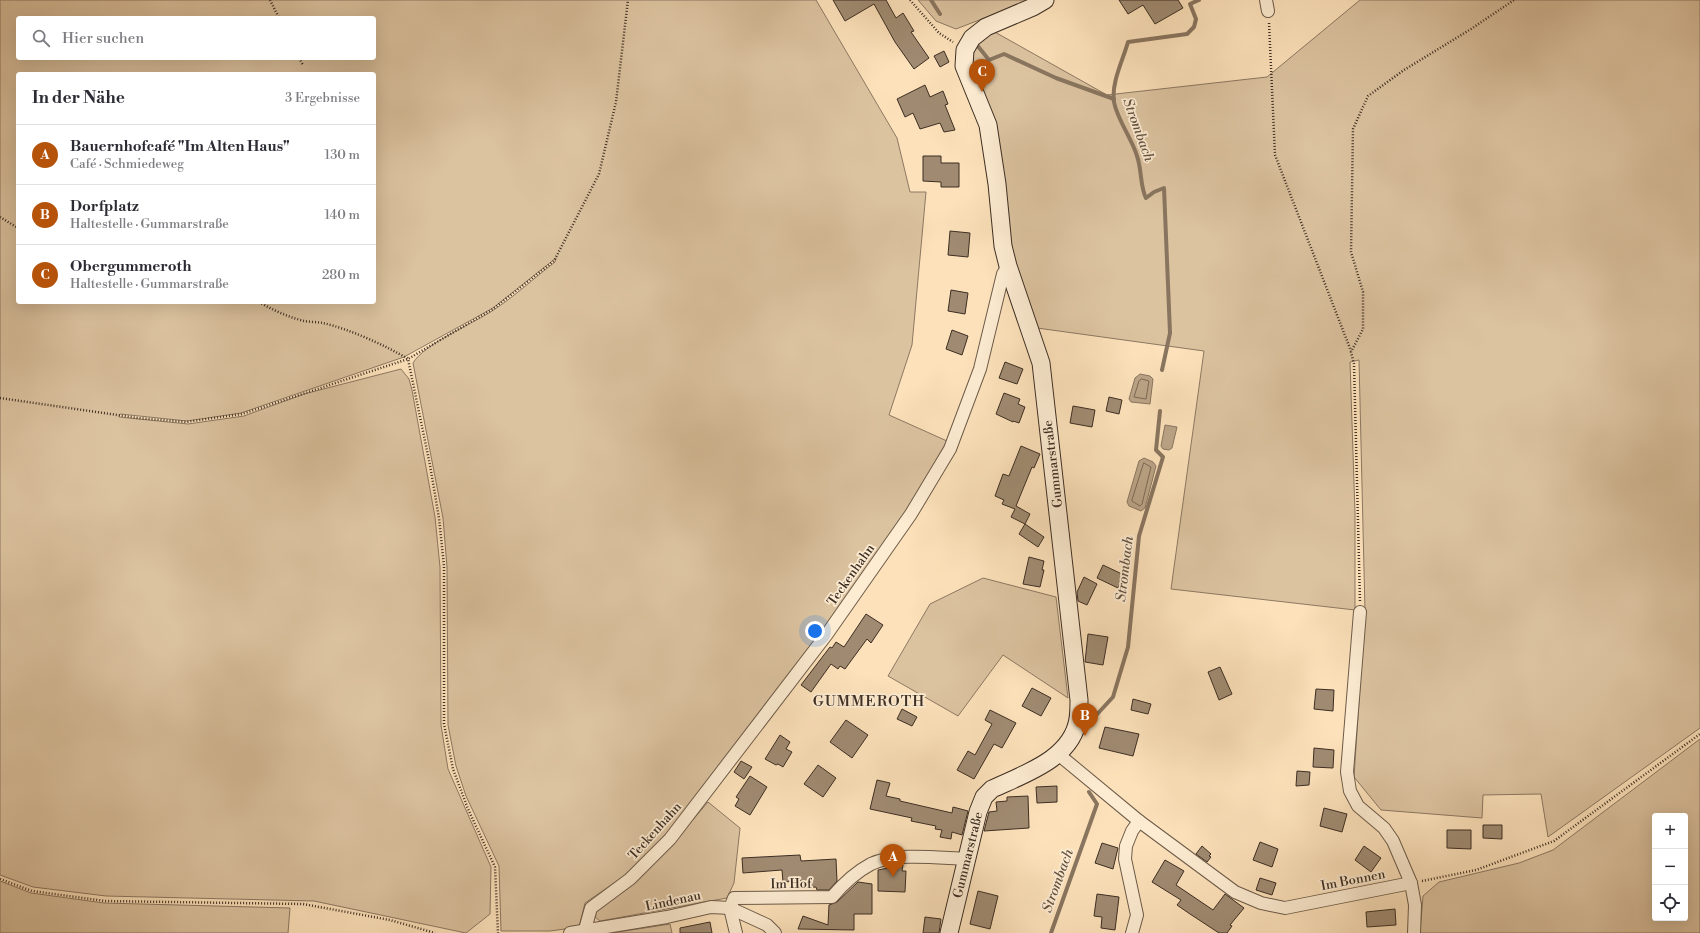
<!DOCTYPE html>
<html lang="de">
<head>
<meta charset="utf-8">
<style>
  body { margin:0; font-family:"Libre Bodoni",serif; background:#f2f2f3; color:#2b2b33 }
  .controls { position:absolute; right:12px; bottom:12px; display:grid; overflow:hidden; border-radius:4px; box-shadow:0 4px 16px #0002 }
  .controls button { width:36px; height:36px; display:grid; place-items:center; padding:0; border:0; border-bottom:1px solid #e1e1e2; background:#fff; color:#2b2b33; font:20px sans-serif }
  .you { position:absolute; left:815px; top:631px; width:14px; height:14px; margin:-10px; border:3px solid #fff; border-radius:50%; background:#1a73e8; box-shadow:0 0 0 6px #1a73e833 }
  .badge { display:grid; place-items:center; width:26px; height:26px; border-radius:50%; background:#b45309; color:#fff; font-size:13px; font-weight:700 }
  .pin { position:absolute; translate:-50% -33px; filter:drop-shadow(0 1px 2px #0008) }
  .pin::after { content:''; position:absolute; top:21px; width:14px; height:12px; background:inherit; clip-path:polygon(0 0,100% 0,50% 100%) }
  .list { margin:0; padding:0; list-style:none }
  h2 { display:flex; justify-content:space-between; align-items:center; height:52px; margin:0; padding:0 16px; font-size:17px }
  h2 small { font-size:13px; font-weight:400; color:#7c7c81 }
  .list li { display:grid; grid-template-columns:26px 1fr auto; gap:12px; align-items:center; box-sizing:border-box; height:60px; padding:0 16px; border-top:1px solid #e1e1e2 }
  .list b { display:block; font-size:15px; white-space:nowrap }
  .list p { margin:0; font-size:13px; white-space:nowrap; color:#7c7c81 }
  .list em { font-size:13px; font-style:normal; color:#7c7c81 }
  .icon { flex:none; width:22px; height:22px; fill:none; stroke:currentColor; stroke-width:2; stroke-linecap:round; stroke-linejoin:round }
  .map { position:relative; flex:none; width:1700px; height:933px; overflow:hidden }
  .search { position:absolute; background:#fff; box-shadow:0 4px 16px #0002; left:16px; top:16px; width:360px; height:44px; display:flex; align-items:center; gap:10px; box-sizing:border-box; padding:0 14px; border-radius:4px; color:#7c7c81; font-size:15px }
  .panel { position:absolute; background:#fff; box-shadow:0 4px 16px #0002; left:16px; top:72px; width:360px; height:232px; border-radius:4px }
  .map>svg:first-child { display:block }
  .green { fill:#dcc3a0; stroke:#8c7862; fill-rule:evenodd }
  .water { fill:#bba487; stroke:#89755f }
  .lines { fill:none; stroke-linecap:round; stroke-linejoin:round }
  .shore { stroke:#7c6955; stroke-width:1 }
  .stream { stroke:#89755f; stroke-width:4 }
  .building { fill:#a08b72; stroke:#3d2e23 }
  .street-casing { stroke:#6d5b49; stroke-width:14 }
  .secondary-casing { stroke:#3d2e23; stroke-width:19 }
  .path { stroke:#3d2e23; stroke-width:2.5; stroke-dasharray:1 2; stroke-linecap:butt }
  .street { stroke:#fdecd2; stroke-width:12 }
  .secondary { stroke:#fdecd2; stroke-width:17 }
  .labels { text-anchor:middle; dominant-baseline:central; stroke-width:3.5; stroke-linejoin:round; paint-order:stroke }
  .street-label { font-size:13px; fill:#3d2e23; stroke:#fdecd2 }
  .water-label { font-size:14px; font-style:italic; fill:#635141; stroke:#fdecd2 }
  .quarter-label { font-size:15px; letter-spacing:1px; fill:#3d2e23; stroke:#fdecd2 }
</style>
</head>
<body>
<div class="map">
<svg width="1700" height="933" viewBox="0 0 1700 933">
  <rect width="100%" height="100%" fill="#fce1ba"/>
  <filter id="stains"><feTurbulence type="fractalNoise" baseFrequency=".005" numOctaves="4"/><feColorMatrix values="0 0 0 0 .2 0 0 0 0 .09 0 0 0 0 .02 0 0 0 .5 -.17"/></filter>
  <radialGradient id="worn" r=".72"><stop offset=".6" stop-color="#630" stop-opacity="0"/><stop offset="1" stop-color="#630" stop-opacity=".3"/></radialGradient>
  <g class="green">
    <path d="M 0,0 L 816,0 L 897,138 L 910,192 L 926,192 L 912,345 L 889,415 L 947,441 L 907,512 L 823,629 L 667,836 L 627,874 L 585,903 L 579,927 L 550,931 L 501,931 L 499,866 L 466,796 L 456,766 L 448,725 L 447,567 L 443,518 L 413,363 C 424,344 472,324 492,311 C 514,297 534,278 555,262 L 556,258 L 493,308 L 404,357 L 241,413 L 187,421 L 120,414 L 119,417 L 188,424 L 244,416 L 304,394 L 401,369 L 409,379 L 412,390 L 435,517 L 440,567 L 441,725 L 448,769 L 491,867 L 490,914 L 466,933 L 314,901 L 106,896 L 33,887 L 0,875 ZM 18,18 L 374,18 L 374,58 L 18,58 ZM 18,74 L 374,74 L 374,302 L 18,302 Z"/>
    <path d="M 918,0 L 1031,0 L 956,29 L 936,21 Z"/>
    <path d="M 1360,0 L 1700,0 L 1700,728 L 1548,837 L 1541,794 L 1483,795 L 1482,818 L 1381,810 L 1354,777 L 1365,611 L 1359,360 L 1350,362 L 1355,513 L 1355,610 L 1171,589 L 1204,351 L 1037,328 L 1012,252 L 971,67 L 975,46 L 993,31 L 1107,95 L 1267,77 Z"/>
    <path d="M 983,578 L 1056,597 L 1068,698 L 1003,655 L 958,716 L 888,676 L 930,604 Z"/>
    <path d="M 1700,739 L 1700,933 L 1420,933 L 1423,896 L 1439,882 L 1519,863 L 1553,850 ZM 1655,816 L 1685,816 L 1685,918 L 1655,918 Z"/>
    <path d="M 708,802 L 740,828 L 734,883 L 727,898 L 600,921 L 595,917 L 596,911 L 637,881 L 674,842 Z"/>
    <path d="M 0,881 L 31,893 L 104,903 L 290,908 L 288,933 L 0,933 Z"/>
    <path d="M 670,924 L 672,933 L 612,933 Z"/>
  </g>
  <g class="water">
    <path d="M 1140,374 L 1150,376 L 1153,379 L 1150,404 L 1131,402 L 1129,399 L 1135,378 Z"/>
    <path d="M 1165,425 L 1177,427 L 1172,448 L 1169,450 L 1163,449 L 1161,446 Z"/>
    <path d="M 1144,458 L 1153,462 L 1156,466 L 1145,508 L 1141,511 L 1129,506 L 1127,502 L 1139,461 Z"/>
  </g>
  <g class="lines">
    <g class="shore">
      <path d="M 1142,379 L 1149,381 L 1146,399 L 1134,397 L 1139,381 Z"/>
      <path d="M 1144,463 L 1151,467 L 1142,504 L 1140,506 L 1132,501 Z"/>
    </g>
    <g class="stream">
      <path d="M 931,0 L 940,14"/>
      <path d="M 977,45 L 989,60 L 1004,54 L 1056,78 L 1114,99"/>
      <path d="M 1162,370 L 1170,333 L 1164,188 L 1154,192 L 1146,198 C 1140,187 1142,170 1137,156 C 1132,139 1117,119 1114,102 C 1111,83 1123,60 1128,42 L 1187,34 L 1194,27 L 1196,19 L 1190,4 L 1199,0"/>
      <path d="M 1089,723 L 1113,697 L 1128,647 L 1139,536 L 1163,457 L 1156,450 L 1160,411"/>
      <path d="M 1051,933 L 1097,804 L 1089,792"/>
    </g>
  </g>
  <g class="building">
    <path d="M 833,0 L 886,0 L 896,18 L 903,13 L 914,31 L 911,32 L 929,58 L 914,69 L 895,42 L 874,4 L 845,21 Z"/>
    <path d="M 1119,0 L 1178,0 L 1183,8 L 1155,24 L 1143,5 L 1128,14 Z"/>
    <path d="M 944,51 L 949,62 L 940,67 L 934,56 Z"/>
    <path d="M 925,85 L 930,97 L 943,91 L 948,104 L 945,105 L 955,130 L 944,132 L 940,123 L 920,129 L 913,113 L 905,117 L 897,99 Z"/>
    <path d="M 923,156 L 941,156 L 941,163 L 959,163 L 959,187 L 941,187 L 941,182 L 923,181 Z"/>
    <path d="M 950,231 L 970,233 L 968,257 L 948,255 Z"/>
    <path d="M 951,290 L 968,293 L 965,314 L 948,311 Z"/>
    <path d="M 952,330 L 968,336 L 962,355 L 946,349 Z"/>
    <path d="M 1005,362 L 1023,369 L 1017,384 L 999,378 Z"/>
    <path d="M 1004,393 L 1020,399 L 1018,404 L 1025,407 L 1019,423 L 1013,421 L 1013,422 L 996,414 Z"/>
    <path d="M 1109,397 L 1122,400 L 1119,414 L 1106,411 Z"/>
    <path d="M 1073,406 L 1095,410 L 1092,427 L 1070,423 Z"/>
    <path d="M 1021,446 L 1040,454 L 1034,468 L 1032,467 L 1016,506 L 1030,514 L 1025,524 L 1011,517 L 1015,509 L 1002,504 L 1004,500 L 995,496 L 1003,474 L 1009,476 Z"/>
    <path d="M 1025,524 L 1044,537 L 1038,547 L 1019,534 Z"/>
    <path d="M 1029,557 L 1044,561 L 1042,570 L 1044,570 L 1040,587 L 1023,584 Z"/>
    <path d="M 1103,565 L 1124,575 L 1118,588 L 1097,578 Z"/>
    <path d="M 1084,577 L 1097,584 L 1087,605 L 1078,601 L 1077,592 Z"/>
    <path d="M 866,614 L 883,625 L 871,643 L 867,639 L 845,669 L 840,666 L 838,669 L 831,664 L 811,692 L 801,685 L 830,647 L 832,648 L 836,642 L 844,647 Z"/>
    <path d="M 1088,634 L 1108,637 L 1103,665 L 1085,662 Z"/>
    <path d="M 1220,667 L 1232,694 L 1219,700 L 1208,672 Z"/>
    <path d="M 1032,688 L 1051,698 L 1041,716 L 1022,706 Z"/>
    <path d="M 1316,689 L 1334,690 L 1333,711 L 1314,709 Z"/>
    <path d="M 1133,699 L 1151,704 L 1148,714 L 1131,710 Z"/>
    <path d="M 902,709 L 917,717 L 912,726 L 897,719 Z"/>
    <path d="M 990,710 L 1016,723 L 1002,748 L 994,744 L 974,779 L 957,770 L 968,751 L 975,755 L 992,724 L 985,720 Z"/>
    <path d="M 846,720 L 868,735 L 852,758 L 830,742 Z"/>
    <path d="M 1105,727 L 1139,734 L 1133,756 L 1099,748 Z"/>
    <path d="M 780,735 L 790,742 L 786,749 L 792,752 L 783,767 L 778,764 L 776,765 L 765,759 Z"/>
    <path d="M 1314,748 L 1334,750 L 1333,768 L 1313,767 Z"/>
    <path d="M 741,761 L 752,767 L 744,779 L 734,772 Z"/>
    <path d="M 818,765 L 836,778 L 823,797 L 804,784 Z"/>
    <path d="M 1297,771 L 1310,772 L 1309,785 L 1296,786 Z"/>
    <path d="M 750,776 L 767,787 L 750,815 L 735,806 L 739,799 L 736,797 Z"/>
    <path d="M 877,780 L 890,783 L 886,796 L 900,799 L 900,801 L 952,813 L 953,807 L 968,811 L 962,835 L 952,832 L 951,839 L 940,837 L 942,830 L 935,829 L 936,826 L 911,821 L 912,818 L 870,809 Z"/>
    <path d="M 1057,786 L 1057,802 L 1037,803 L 1036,787 Z"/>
    <path d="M 1028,796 L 1029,828 L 984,831 L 989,812 L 997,811 L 996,802 L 1007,801 L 1007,797 Z"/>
    <path d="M 1324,808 L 1347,814 L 1342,832 L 1320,826 Z"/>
    <path d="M 1483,825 L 1502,825 L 1502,839 L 1483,838 Z"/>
    <path d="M 1447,830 L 1471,830 L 1471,849 L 1447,848 Z"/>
    <path d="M 1260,842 L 1278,849 L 1272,867 L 1253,860 Z"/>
    <path d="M 1102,843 L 1118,848 L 1113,869 L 1095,863 Z"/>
    <path d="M 1202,846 L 1211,854 L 1209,856 L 1211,857 L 1207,862 L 1196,854 Z"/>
    <path d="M 1364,846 L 1381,858 L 1371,872 L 1355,860 Z"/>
    <path d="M 800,855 L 801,861 L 836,859 L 837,881 L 829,890 L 817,890 L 816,887 L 802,888 L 802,881 L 783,882 L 782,870 L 743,873 L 742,858 Z"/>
    <path d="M 1165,860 L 1184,871 L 1176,885 L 1213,910 L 1225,894 L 1244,908 L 1230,925 L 1232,926 L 1227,933 L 1219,933 L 1190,914 L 1177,905 L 1181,900 L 1152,882 Z"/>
    <path d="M 903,865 L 902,871 L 906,871 L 905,892 L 878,891 L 878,870 Z"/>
    <path d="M 1260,878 L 1276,883 L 1272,895 L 1256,890 Z"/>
    <path d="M 858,882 L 872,884 L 872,914 L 854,914 L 854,930 L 798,929 L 803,916 L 828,925 L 829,905 L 837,902 Z"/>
    <path d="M 978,891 L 998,896 L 990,929 L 970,924 Z"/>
    <path d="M 1097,894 L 1119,897 L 1115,930 L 1101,928 L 1102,917 L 1094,916 Z"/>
    <path d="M 1395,909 L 1396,925 L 1367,927 L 1366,912 Z"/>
    <path d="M 925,917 L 941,919 L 939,933 L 923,933 Z"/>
    <path d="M 710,922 L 712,933 L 680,933 L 680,928 Z"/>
  </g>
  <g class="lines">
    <g class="street-casing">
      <g id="street">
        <path d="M 1266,0 L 1268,11"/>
        <path d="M 1360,612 L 1347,772 L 1350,791 L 1358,806 L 1384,828 L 1393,841 L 1411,883 L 1415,905 L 1414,933"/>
        <path d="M 1058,754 L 1139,821 L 1235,892 L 1261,903 L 1285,908 L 1411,883"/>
        <path d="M 570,933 L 667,917 L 711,907 L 730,908 L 767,925 L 775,933"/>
        <path d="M 584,933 L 591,908 L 630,879 L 670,839 L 827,634 L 911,514 L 950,449 L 980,369 L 1003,274 L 1008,266"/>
        <path d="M 736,933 L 730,908 L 734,898 L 832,897 C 843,884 856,872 871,864 C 896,852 939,858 966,859"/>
        <path d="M 1132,933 L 1137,915 L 1125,859 L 1126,846 L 1132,831 L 1139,821"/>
      </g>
    </g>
    <g class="secondary-casing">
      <path id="secondary" d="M 949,933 L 978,812 L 984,797 L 992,789 C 1024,774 1072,759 1078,719 C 1079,713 1079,706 1079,700 L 1041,363 L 1008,266 L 1003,246 L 997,184 L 988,125 L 964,66 L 965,50 L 972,38 L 986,27 L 1033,7 L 1045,0"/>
    </g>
    <g class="path">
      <path d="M 270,0 L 279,18"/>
      <path d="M 910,0 L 939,33 L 953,42"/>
      <path d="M 1269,23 L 1275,155 L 1351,351"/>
      <path d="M 299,58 L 303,65"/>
      <path d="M 0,217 L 18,228"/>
      <path d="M 259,302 C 273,310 288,317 304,321 C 310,322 317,322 323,323 C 349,329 385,345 408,359 L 430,465 L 439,518 L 444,566 L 444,724 L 453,769 L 468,809 L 495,867 L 498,933"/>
      <path d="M 0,398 L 138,418 L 186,422 L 242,414 L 408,359 L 493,309 L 554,261 L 599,174 L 616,102 L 628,0"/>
      <path d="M 1360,601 L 1354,364 L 1351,352 L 1363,329 L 1363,292 L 1351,252 L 1353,129 L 1368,96 L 1404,70 L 1471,29 L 1514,0"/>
      <path d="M 0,879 L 32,891 L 105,901 L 303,904 L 390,920 L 435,933"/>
      <path d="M 1422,881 L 1476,870 L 1554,841 L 1700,734"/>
    </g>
    <use href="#street" class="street"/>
    <use href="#secondary" class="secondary"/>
  </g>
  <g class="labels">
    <g class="street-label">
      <text transform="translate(1053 464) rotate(-97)">Gummarstraße</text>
      <text transform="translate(851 575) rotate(-55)">Teckenhahn</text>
      <text transform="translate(655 831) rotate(-48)">Teckenhahn</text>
      <text transform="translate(968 855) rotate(-76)">Gummarstraße</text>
      <text transform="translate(1353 880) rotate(-11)">Im Bonnen</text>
      <text transform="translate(791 884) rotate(-1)">Im Hof</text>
      <text transform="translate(673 901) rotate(-12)">Lindenau</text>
    </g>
    <g class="water-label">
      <text transform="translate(1138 130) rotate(70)">Strombach</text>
      <text transform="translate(1125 569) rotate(-83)">Strombach</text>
      <text transform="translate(1058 881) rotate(-70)">Strombach</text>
    </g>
    <g class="quarter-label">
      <text x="869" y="701">GUMMEROTH</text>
    </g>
  </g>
  <rect width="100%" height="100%" filter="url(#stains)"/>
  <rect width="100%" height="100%" fill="url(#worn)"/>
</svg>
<div class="controls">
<button>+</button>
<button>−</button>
<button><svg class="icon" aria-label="locate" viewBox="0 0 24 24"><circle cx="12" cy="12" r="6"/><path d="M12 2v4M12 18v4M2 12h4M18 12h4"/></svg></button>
</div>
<div class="you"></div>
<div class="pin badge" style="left:893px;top:877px">A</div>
<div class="pin badge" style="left:1085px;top:736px">B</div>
<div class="pin badge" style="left:982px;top:92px">C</div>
<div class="search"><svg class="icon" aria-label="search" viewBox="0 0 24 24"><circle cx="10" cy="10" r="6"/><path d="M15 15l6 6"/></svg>Hier suchen</div>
<section class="panel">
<h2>In der Nähe<small>3 Ergebnisse</small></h2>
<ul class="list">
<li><span class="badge">A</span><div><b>Bauernhofcafé &quot;Im Alten Haus&quot;</b><p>Café · Schmiedeweg</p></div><em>130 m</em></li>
<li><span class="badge">B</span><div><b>Dorfplatz</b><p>Haltestelle · Gummarstraße</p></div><em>140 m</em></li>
<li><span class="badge">C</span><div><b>Obergummeroth</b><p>Haltestelle · Gummarstraße</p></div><em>280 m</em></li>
</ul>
</section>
</div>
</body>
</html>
